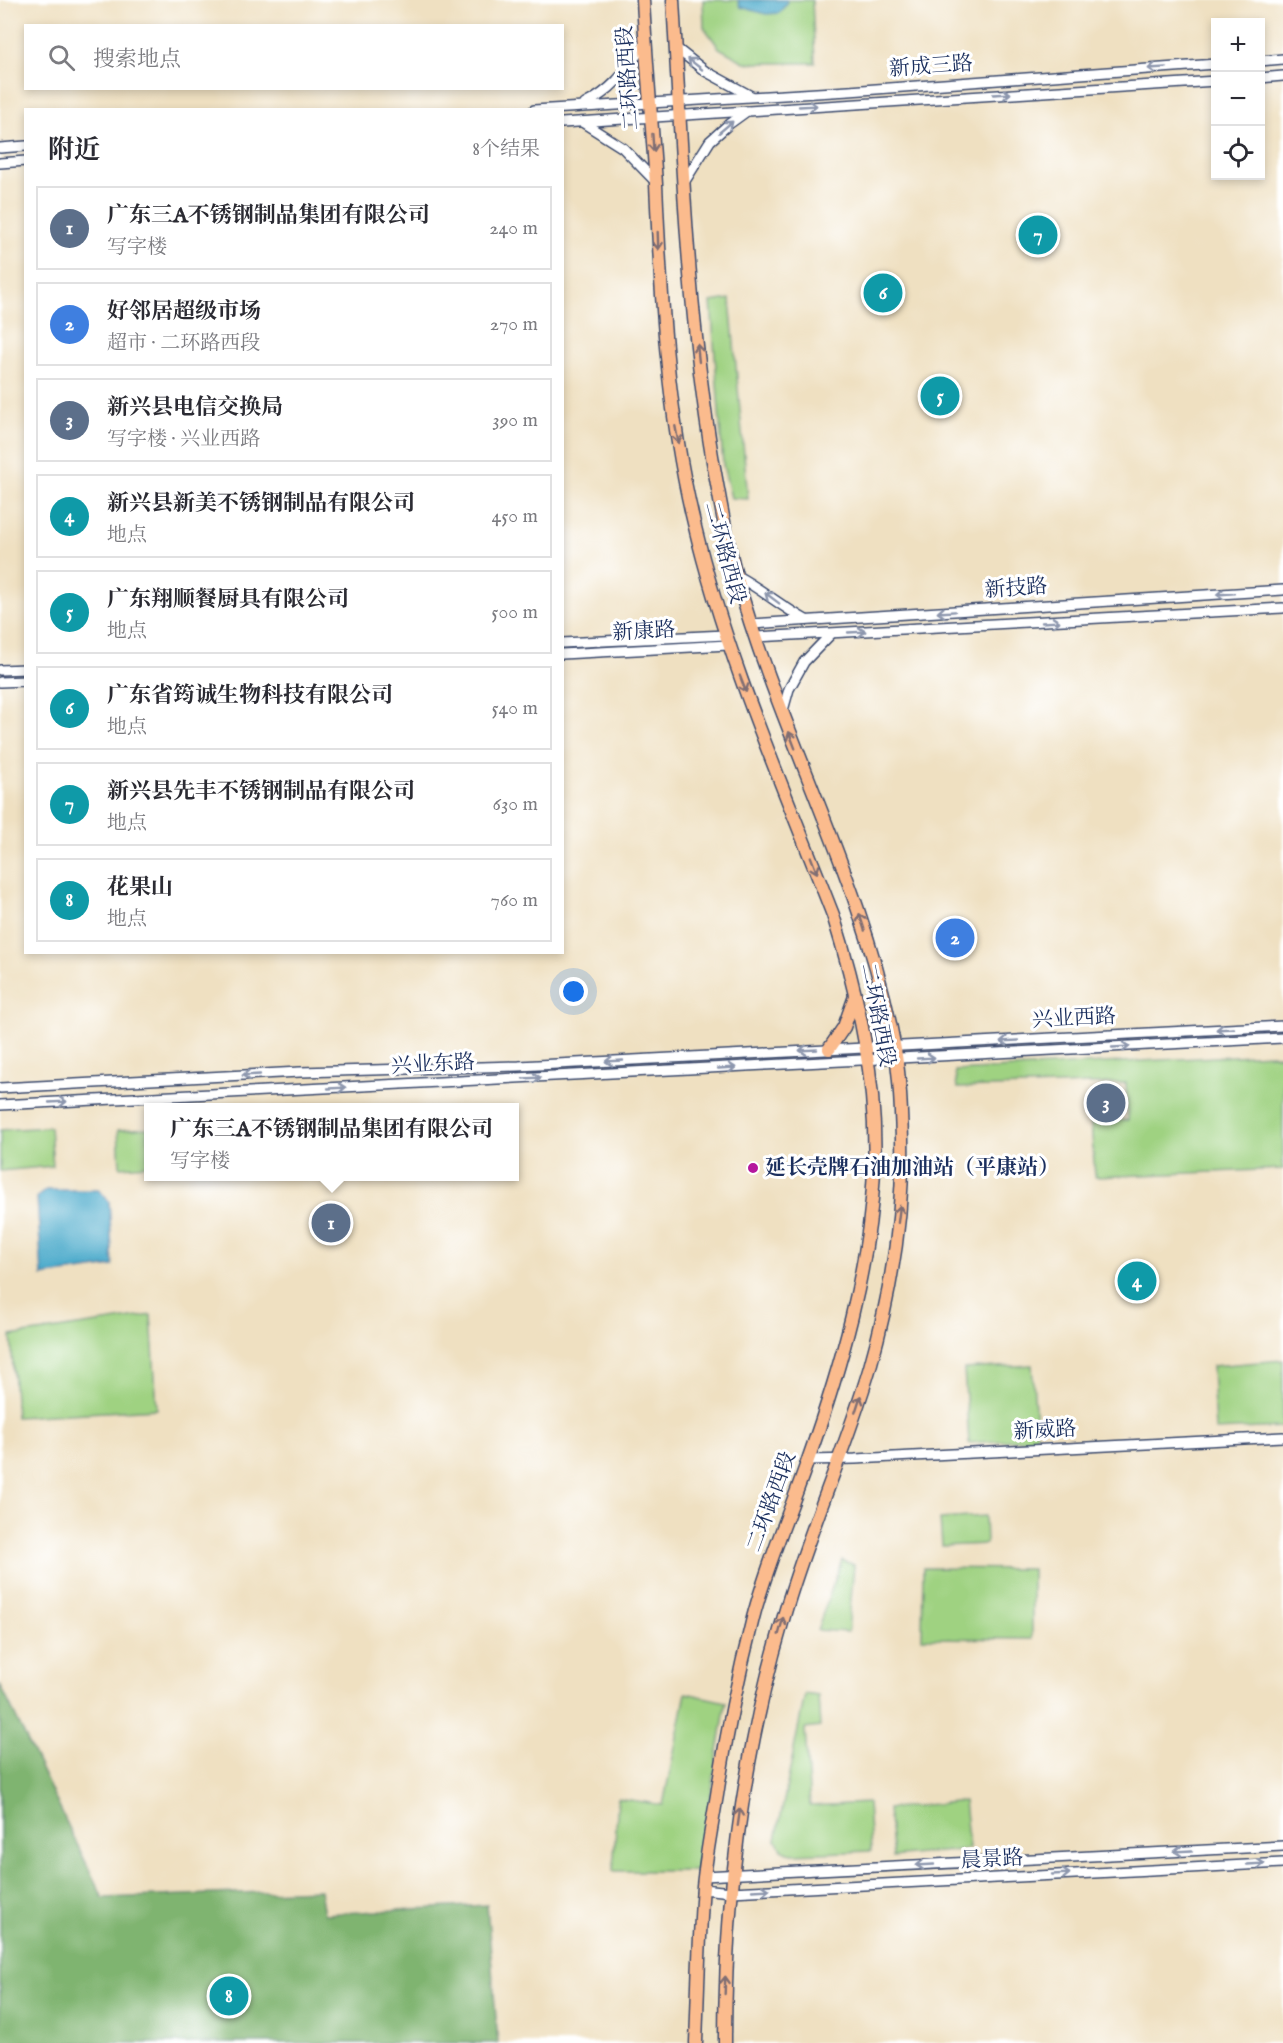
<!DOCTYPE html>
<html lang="zh">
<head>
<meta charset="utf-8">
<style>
  body { margin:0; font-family:"IM FELL English","Noto Serif SC",serif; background:#f2f2f3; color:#2b2b33 }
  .controls { position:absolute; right:18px; top:18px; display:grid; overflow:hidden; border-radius:0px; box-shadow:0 3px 9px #0003 }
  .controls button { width:54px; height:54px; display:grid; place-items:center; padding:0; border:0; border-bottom:2px solid #e1e1e2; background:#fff; color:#2b2b33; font:30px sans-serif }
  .you { position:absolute; left:574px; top:992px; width:21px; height:21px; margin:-15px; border:4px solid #fff; border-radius:50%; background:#1a73e8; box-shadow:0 0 0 9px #1a73e833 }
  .badge { display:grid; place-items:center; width:39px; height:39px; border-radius:50%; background:#0b8043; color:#fff; font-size:20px; font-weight:700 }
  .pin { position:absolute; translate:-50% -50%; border:3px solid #fff; box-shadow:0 2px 6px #0006 }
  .popup { position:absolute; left:144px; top:1103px; width:375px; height:78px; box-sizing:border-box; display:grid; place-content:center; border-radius:0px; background:#fff; filter:drop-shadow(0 2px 4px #0005); font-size:20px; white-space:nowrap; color:#7c7c81 }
  .popup b { font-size:22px; color:#2b2b33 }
  .popup::after { content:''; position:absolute; left:50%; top:100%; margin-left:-12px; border:12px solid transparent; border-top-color:#fff }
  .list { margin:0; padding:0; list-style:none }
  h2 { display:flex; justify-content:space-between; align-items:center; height:78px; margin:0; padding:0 24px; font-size:26px }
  h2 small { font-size:20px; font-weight:400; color:#7c7c81 }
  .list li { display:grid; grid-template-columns:39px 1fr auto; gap:18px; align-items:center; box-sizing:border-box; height:84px; margin:0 12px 12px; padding:0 12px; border:2px solid #e1e1e2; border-radius:0px }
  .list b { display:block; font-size:22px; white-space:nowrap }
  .list p { margin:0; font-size:20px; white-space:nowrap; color:#7c7c81 }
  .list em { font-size:20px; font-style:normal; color:#7c7c81 }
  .icon { flex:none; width:33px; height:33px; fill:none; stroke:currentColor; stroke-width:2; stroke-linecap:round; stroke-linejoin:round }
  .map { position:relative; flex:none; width:1283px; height:2043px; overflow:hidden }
  .search { position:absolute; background:#fff; box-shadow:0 3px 9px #0003; left:24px; top:24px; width:540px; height:66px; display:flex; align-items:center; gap:15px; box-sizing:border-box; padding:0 21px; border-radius:0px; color:#7c7c81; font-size:22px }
  .panel { position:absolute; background:#fff; box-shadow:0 3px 9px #0003; left:24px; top:108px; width:540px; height:846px; border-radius:0px }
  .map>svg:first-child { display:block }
  .green { fill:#9fd281; stroke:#5d8070; stroke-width:1.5 }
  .forest { fill:#7fb46f; stroke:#4d7266; stroke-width:1.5 }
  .water { fill:#4caacb; stroke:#346c94; stroke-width:1.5 }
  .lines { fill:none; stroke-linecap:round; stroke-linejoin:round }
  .minor-casing { stroke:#3b4a6d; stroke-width:12 }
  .major-casing { stroke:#3b4a6d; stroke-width:15 }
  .minor { stroke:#fff; stroke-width:9 }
  .major { stroke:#fbbb8d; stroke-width:12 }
  .oneway { stroke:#8d97ae }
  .oneway2 { stroke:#806e73 }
  .poi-dot { fill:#b5179e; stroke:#fff; stroke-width:2 }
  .labels { text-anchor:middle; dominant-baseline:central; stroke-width:6; stroke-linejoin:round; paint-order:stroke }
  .street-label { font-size:21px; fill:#1b2f5e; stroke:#fff }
  .poi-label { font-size:21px; font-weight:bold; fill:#1b2f5e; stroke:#fff; text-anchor:start }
</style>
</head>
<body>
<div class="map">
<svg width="1283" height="2043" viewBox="0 0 1283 2043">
  <rect width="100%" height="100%" fill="#fff"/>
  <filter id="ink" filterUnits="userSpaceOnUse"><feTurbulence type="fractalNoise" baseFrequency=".0167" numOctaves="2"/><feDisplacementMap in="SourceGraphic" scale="12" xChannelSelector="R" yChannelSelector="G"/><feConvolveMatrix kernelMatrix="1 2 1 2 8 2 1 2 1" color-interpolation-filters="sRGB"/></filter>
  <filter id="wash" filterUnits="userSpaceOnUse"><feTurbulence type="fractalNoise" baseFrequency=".008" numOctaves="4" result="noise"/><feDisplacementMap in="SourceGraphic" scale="24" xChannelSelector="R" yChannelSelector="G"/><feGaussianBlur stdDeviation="1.35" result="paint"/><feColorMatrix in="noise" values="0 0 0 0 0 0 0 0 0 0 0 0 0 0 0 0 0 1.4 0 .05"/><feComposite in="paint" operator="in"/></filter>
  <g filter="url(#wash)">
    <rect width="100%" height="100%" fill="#efe0c1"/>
    <g class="green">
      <path d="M 703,0 L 812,0 L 815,63 L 746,63 L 719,48 L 704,27 Z"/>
      <path d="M 730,299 L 748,499 L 731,498 L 723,465 L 711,302 Z"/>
      <path d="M 1271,1054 L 1283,1056 L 1283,1169 L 1095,1177 L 1091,1122 L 1128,1120 L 1126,1083 L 957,1088 L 955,1071 Z"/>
      <path d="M 50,1127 L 53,1166 L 0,1171 L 0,1130 Z"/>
      <path d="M 148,1128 L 148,1165 L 120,1167 L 118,1130 Z"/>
      <path d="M 151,1315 L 157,1409 L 16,1417 L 11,1336 Z"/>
      <path d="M 1283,1360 L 1283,1427 L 1215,1430 L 1212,1366 Z"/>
      <path d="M 1032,1365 L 1037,1439 L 969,1443 L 964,1369 Z"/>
      <path d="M 985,1516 L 986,1544 L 942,1546 L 940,1519 Z"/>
      <path d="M 842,1560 L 854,1565 L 848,1632 L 817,1630 Z"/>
      <path d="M 923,1568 L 1032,1569 L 1032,1639 L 922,1638 Z"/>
      <path d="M 686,1693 L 726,1702 L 699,1871 L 613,1871 L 618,1798 L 663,1805 Z"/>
      <path d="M 805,1694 L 818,1696 L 820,1727 L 805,1729 L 810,1806 L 868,1803 L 871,1851 L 792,1854 L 782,1849 L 776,1840 Z"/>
      <path d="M 964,1801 L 969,1849 L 893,1857 L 888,1809 Z"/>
    </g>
    <path class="forest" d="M 0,1684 L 103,1898 L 320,1890 L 324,1914 L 487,1905 L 498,2043 L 0,2043 Z"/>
    <g class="water">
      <path d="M 738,0 L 786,0 L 787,3 L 779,13 L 766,14 L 740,7 Z"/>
      <path d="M 46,1190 L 99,1190 L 109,1201 L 113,1266 L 42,1276 L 37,1197 Z"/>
    </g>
  </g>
  <g filter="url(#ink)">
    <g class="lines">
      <g class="minor-casing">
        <g id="minor">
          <path d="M 676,48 L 705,71 L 751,96"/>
          <path d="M 1260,61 L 1283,59"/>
          <path d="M 1260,78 L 1283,76"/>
          <path d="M 585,104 C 615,89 626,70 645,43"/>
          <path d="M 534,110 L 849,91 L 1216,64"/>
          <path d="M 582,122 L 623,148 L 656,182"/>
          <path d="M 562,123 L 1216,81"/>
          <path d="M 0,148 L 26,146"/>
          <path d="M 0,163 L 26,161"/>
          <path d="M 683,184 L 710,141 L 729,124 L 747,111"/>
          <path d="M 737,576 C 761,589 782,607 806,620"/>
          <path d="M 752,624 L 1283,590"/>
          <path d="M 756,637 L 1283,608"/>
          <path d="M 562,643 L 725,635"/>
          <path d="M 562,654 L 728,645"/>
          <path d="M 0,670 L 26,669"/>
          <path d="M 0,682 L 26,681"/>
          <path d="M 782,714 L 789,689 L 804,662 L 831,634"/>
          <path d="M 0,1088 L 300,1072 L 519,1066 L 1283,1026"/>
          <path d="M 0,1105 L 1283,1038"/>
          <path d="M 808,1460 L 855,1459 L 1283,1437"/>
          <path d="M 704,1876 L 1283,1846"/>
          <path d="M 703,1889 L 731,1892 L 1283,1863"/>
        </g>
      </g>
      <g class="major-casing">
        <g id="major">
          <path d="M 643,0 C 646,62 652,123 656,184 C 661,298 667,412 694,523 C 726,658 783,786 833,915 C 859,998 878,1085 874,1172 C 869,1270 841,1367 808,1460 C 790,1512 767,1564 753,1618 C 738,1677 726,1735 717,1795 C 712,1825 706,1856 703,1886 C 699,1938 698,1991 696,2043"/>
          <path d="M 673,0 C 682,154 687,309 713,462 C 720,500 726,538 736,575 C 780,735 864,881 894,1044 C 900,1075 901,1108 902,1139 C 904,1216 891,1293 870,1367 C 845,1452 808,1532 784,1616 C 742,1756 725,1898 725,2043"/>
          <path d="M 829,1049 L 844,1027 L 855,996"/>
        </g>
      </g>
      <use href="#minor" class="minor"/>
      <use href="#major" class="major"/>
    </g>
    <defs><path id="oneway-shaft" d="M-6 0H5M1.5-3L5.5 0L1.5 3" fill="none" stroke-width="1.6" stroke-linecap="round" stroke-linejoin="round" transform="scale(1.5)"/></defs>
    <g class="oneway">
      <use href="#oneway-shaft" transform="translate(695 64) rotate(-142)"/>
      <use href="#oneway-shaft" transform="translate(1157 68) rotate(176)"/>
      <use href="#oneway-shaft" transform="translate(1002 94) rotate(-3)"/>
      <use href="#oneway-shaft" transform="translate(808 106) rotate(-3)"/>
      <use href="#oneway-shaft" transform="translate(726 127) rotate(-40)"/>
      <use href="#oneway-shaft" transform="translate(1225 594) rotate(176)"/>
      <use href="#oneway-shaft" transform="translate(772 598) rotate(-143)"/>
      <use href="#oneway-shaft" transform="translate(946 612) rotate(176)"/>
      <use href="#oneway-shaft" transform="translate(1051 622) rotate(-3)"/>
      <use href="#oneway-shaft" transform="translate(857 632) rotate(-3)"/>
      <use href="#oneway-shaft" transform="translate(1225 1029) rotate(177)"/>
      <use href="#oneway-shaft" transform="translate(1009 1041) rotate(177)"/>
      <use href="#oneway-shaft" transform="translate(1121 1047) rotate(-3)"/>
      <use href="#oneway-shaft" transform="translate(808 1050) rotate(177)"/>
      <use href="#oneway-shaft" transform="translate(926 1058) rotate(-3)"/>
      <use href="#oneway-shaft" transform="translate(614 1061) rotate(177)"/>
      <use href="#oneway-shaft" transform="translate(727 1068) rotate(-3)"/>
      <use href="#oneway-shaft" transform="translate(251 1075) rotate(177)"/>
      <use href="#oneway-shaft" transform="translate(532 1078) rotate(-3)"/>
      <use href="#oneway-shaft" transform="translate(337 1088) rotate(-3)"/>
      <use href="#oneway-shaft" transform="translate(58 1102) rotate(-3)"/>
      <use href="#oneway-shaft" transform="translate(1183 1851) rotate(177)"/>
      <use href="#oneway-shaft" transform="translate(1256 1864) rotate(-3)"/>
      <use href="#oneway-shaft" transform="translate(925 1865) rotate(177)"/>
      <use href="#oneway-shaft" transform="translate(1061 1874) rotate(-3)"/>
      <use href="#oneway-shaft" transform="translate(761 1890) rotate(-3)"/>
    </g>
    <g class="oneway2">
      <use href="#oneway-shaft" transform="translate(653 143) rotate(86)"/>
      <use href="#oneway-shaft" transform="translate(658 241) rotate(88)"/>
      <use href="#oneway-shaft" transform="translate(698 353) rotate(-96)"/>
      <use href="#oneway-shaft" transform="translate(677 435) rotate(79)"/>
      <use href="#oneway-shaft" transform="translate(743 684) rotate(69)"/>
      <use href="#oneway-shaft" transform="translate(792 740) rotate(-111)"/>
      <use href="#oneway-shaft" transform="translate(814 865) rotate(69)"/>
      <use href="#oneway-shaft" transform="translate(862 922) rotate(-108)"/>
      <use href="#oneway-shaft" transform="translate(899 1214) rotate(-83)"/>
      <use href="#oneway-shaft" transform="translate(858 1404) rotate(-72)"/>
      <use href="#oneway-shaft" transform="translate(781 1626) rotate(-75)"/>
      <use href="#oneway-shaft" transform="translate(739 1817) rotate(-82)"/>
      <use href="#oneway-shaft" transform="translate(725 1985) rotate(-88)"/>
    </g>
  </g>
  <circle class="poi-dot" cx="753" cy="1168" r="6"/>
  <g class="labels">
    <g class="street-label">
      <text transform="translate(931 67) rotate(-4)">新成三路</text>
      <text transform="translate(629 78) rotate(-94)">二环路西段</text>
      <text transform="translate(724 553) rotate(75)">二环路西段</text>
      <text transform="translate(1016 589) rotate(-4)">新技路</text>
      <text transform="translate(644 632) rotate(-3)">新康路</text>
      <text transform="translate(877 1015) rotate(79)">二环路西段</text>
      <text transform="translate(1074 1019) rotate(-3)">兴业西路</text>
      <text transform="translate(433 1065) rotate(-3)">兴业东路</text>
      <text transform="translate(1045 1431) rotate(-3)">新威路</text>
      <text transform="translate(772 1502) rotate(-70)">二环路西段</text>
      <text transform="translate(992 1860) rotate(-3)">晨景路</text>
    </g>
    <g class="poi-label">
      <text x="765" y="1168">延长壳牌石油加油站（平康站）</text>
    </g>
  </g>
</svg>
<div class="controls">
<button>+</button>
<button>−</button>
<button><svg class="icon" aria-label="locate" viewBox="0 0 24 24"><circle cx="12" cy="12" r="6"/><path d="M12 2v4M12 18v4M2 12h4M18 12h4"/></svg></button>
</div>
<div class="you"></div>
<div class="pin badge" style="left:331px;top:1223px;background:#5c6f8a">1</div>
<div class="popup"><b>广东三A不锈钢制品集团有限公司</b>写字楼</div>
<div class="pin badge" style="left:955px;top:938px;background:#3f7fe0">2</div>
<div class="pin badge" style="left:1106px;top:1103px;background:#5c6f8a">3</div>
<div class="pin badge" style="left:1137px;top:1281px;background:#0f9aa8">4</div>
<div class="pin badge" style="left:940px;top:396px;background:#0f9aa8">5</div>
<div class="pin badge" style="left:883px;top:293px;background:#0f9aa8">6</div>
<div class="pin badge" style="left:1038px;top:235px;background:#0f9aa8">7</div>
<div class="pin badge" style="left:229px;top:1996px;background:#0f9aa8">8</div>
<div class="search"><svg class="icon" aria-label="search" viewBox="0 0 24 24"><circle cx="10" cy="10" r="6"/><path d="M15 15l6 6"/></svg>搜索地点</div>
<section class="panel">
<h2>附近<small>8个结果</small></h2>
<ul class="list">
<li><span class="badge" style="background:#5c6f8a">1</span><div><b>广东三A不锈钢制品集团有限公司</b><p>写字楼</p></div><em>240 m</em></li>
<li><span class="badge" style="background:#3f7fe0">2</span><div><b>好邻居超级市场</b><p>超市 · 二环路西段</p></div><em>270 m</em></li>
<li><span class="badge" style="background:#5c6f8a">3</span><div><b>新兴县电信交换局</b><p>写字楼 · 兴业西路</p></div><em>390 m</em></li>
<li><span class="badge" style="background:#0f9aa8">4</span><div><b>新兴县新美不锈钢制品有限公司</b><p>地点</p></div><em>450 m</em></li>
<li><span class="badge" style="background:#0f9aa8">5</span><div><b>广东翔顺餐厨具有限公司</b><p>地点</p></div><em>500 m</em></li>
<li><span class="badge" style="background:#0f9aa8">6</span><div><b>广东省筠诚生物科技有限公司</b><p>地点</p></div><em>540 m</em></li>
<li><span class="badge" style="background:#0f9aa8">7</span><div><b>新兴县先丰不锈钢制品有限公司</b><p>地点</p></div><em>630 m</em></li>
<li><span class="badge" style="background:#0f9aa8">8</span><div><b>花果山</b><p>地点</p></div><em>760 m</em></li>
</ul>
</section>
</div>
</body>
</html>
